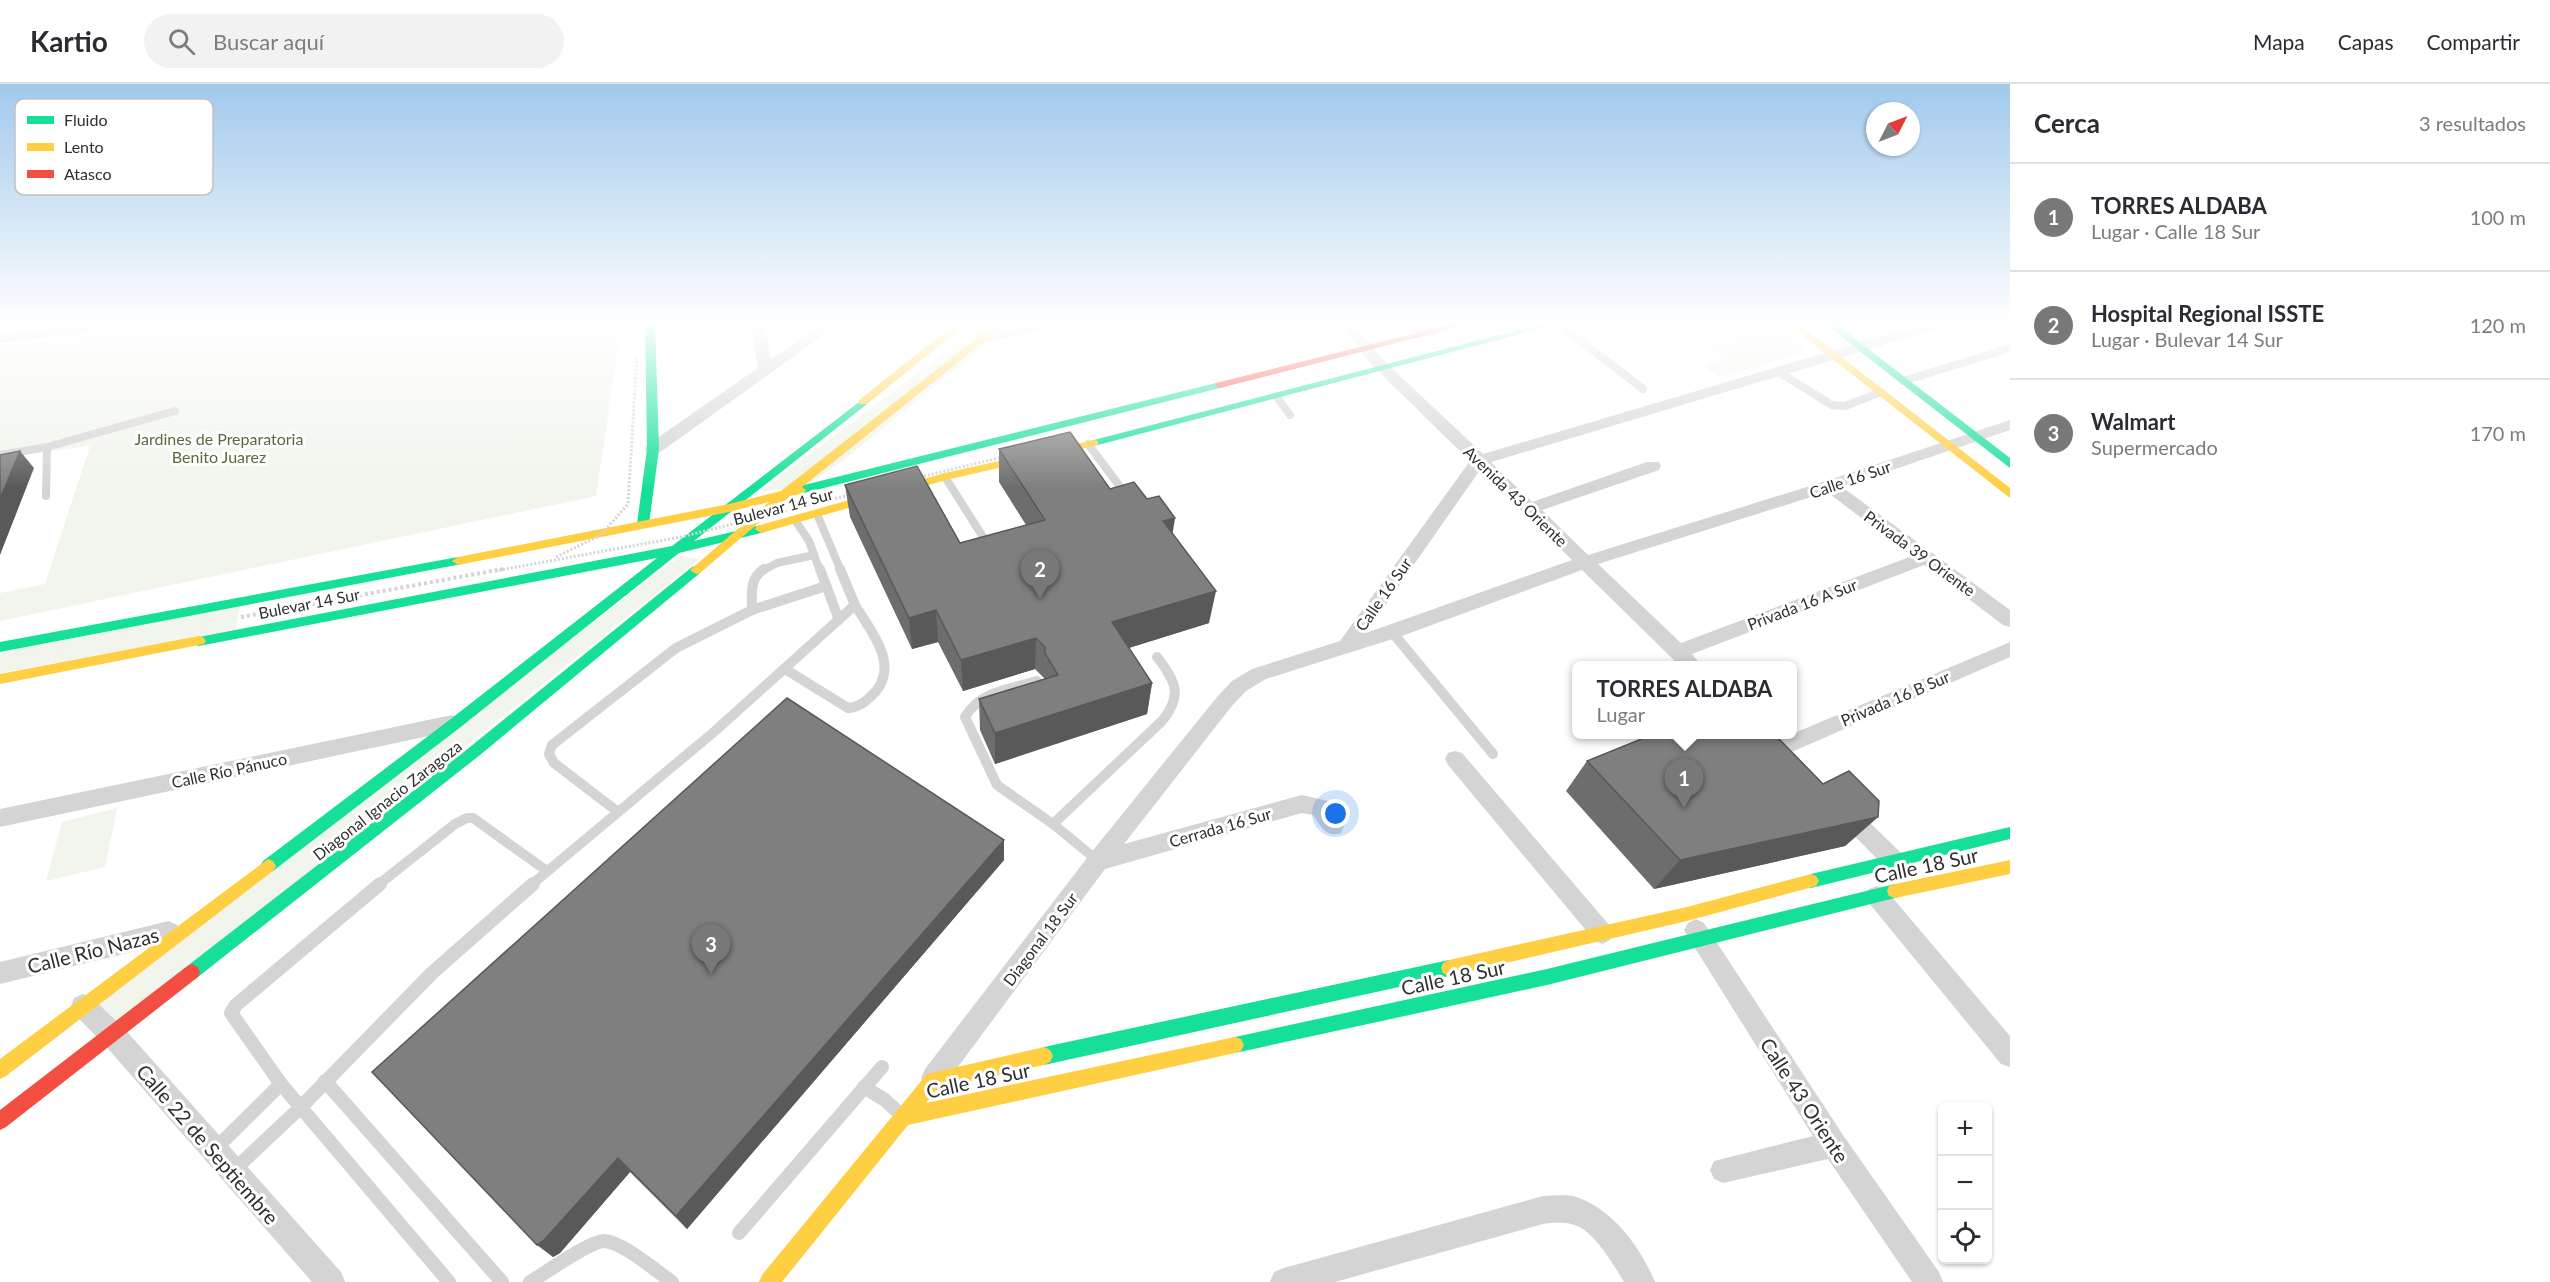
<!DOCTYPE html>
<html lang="es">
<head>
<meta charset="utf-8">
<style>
  body { margin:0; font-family:Lato,sans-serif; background:#f2f2f3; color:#2b2b33 }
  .controls { position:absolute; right:18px; bottom:18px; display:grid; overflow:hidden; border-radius:9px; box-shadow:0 2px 4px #0004 }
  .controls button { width:54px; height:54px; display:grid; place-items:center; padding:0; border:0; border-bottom:2px solid #e1e1e2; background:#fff; color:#2b2b33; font:30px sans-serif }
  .compass { position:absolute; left:1866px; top:18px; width:54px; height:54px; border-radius:50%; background:#fff; box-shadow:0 2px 4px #0004; rotate:48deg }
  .you { position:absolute; left:1336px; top:730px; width:21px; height:21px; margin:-15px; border:4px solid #fff; border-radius:50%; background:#1a73e8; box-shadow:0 0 0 9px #1a73e833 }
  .badge { display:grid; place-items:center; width:39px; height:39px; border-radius:50%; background:#787878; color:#fff; font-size:20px; font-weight:700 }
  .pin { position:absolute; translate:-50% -50px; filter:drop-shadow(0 2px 3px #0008) }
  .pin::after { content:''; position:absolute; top:32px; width:21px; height:18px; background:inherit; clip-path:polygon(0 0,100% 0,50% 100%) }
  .popup { position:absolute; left:1572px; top:577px; width:225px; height:78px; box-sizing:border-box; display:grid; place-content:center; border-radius:9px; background:#fff; filter:drop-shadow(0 2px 4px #0005); font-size:20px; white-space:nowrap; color:#7c7c81 }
  .popup b { font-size:22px; color:#2b2b33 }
  .popup::after { content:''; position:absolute; left:50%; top:100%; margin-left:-12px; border:12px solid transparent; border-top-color:#fff }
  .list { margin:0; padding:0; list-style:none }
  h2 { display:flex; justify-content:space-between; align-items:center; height:78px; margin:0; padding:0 24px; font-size:26px }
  h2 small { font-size:20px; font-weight:400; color:#7c7c81 }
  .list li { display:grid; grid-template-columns:39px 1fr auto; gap:18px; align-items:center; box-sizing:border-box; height:108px; padding:0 24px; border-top:2px solid #e1e1e2 }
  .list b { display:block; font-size:22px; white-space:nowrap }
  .list p { margin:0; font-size:20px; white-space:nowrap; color:#7c7c81 }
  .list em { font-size:20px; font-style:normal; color:#7c7c81 }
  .icon { flex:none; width:33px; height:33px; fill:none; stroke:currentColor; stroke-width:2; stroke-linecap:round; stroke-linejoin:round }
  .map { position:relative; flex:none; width:2010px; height:1198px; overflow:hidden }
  header { display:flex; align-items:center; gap:36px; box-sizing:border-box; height:84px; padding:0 30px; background:#fff; border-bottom:2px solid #e1e1e2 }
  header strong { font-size:28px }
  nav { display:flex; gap:33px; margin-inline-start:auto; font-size:21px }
  .search { width:420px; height:54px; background:#f2f2f3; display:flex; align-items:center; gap:15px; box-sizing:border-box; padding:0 21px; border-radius:33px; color:#7c7c81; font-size:22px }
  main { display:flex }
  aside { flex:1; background:#fff }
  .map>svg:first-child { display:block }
  .green { fill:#f1f5ec }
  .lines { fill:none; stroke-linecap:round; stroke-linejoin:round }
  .lane-far2 { stroke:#d4d4d4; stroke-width:8 }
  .lane-far1 { stroke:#d4d4d4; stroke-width:10 }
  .lane { stroke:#d4d4d4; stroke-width:14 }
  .street { fill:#d4d4d4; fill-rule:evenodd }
  .fast { fill:#16e098; fill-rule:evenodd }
  .slow { fill:#ffcf43; fill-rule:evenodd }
  .jam { fill:#f24e42; fill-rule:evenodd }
  .path-bridge-far1 { stroke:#d4d4d4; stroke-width:3; stroke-dasharray:2 2; stroke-linecap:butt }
  .path-bridge { stroke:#d4d4d4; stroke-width:4; stroke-dasharray:3 3; stroke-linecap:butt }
  .wall { fill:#6d6d6d }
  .shaded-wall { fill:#595959 }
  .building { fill:#7f7f7f; stroke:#595959; stroke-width:1.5 }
  .labels { text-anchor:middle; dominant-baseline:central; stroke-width:6; stroke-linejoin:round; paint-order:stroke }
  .park-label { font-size:16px; fill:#546c3a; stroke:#fff }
  .street-label { font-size:16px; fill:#2f2f2f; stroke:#fff }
  .near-street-label { font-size:20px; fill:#2f2f2f; stroke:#fff }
  .key { fill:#fff; stroke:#c1c1c1; stroke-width:1.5 }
  .key-label { font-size:16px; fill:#2f2f2f }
</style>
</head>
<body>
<header>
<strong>Kartio</strong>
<div class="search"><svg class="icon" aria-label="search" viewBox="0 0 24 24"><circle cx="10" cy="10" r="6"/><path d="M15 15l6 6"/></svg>Buscar aquí</div>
<nav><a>Mapa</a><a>Capas</a><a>Compartir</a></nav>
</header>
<main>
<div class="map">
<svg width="2010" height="1198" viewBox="0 0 2010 1198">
  <rect width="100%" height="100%" fill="#fff"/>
  <g class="green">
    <path d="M 207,237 L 622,237 L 596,412 L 0,537 L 0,509 L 45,500 L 90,362 L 0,373 L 0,262 Z"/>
    <path d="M 987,237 L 1016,237 L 842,377 L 806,402 L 761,407 Z"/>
    <path d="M 1773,239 L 1804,261 L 1803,269 L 1720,293 L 1704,283 L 1722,274 L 1720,269 L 1711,261 L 1718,256 Z"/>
    <path d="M 680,472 L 699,475 L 120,939 L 96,918 Z"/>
    <path d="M 240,522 L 235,547 L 0,589 L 0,569 Z"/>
    <path d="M 117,724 L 105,783 L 46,797 L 62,738 Z"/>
  </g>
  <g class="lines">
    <g class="lane-far2">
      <path d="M 1421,237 L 1431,248"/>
      <path d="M 1558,239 L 1643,305"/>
      <path d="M 1777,287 L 1832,321 L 1845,322 L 1881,308"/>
      <path d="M 1903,297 L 2010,264"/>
      <path d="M 1276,312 L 1290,331"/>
      <path d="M 1088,360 L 1127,412"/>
      <path d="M 47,363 L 175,327"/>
      <path d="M 0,371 L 47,363 L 46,412"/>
      <path d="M 945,393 L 990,464"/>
      <path d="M 817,430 L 841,487"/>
      <path d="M 795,436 L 809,457 L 820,487"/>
      <path d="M 762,487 L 777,479 L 814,471"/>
    </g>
    <g class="lane-far1">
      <path d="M 820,485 L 839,536"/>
      <path d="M 752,526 C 752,510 749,495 764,485"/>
      <path d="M 1392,548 L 1493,670"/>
      <path d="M 785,585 L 848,624 C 860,623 868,616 876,607 C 899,579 870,546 855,521"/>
      <path d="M 1037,597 C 1011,605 980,607 965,633 L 997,701 L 1053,740 L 1098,777"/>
      <path d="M 618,728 L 554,679 L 549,670 L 552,661 L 676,564 L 752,526 L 826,502"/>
      <path d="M 1053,740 L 1162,637 C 1183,612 1176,597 1157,573"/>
      <path d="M 378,801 L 455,740 L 467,734 L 473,734 L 547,787"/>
      <path d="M 531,801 L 715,647 L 855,521 L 840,485"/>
    </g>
    <g class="lane">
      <path d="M 380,800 L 236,921 L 231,929 L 281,1000 L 449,1198"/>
      <path d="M 325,997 L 502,1198"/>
      <path d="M 864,1003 L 885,1016 L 900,1030"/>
      <path d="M 215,1065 L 281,1000"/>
      <path d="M 234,1086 L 301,1023 L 432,889 L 533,800"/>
      <path d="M 739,1149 L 882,983"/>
      <path d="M 530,1198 C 544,1190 590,1157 604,1157 C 623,1158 656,1187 672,1198"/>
    </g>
    <g class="street">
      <path d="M 108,237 L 151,237 L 144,241 L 0,259 L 0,251 Z"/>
      <path d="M 750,237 L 764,237 L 771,275 L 826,237 L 843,237 L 659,369 L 647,369 L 645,365 L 647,361 L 758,284 Z"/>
      <path d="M 1044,237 L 1071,237 L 1069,240 L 983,259 L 976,255 L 978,252 Z"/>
      <path d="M 1338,237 L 1352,237 L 1381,274 L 1483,370 L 1933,237 L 1956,237 L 1954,240 L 1491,378 L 1532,418 L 1647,378 L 1659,378 L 1661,382 L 1659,386 L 1542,426 L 1588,471 L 1823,398 L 2010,336 L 2010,346 L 1842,403 L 2010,526 L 2010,543 L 2003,541 L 1924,481 L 1692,570 L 1702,582 L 1680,582 L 1582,486 L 1399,553 L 1266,595 L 1246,607 L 1231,623 L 1124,760 L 1302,711 L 1328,717 L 1344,742 L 1341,749 C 1325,754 1321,742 1313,731 L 1302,729 L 1105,785 L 943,1003 L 934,1007 L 925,1003 L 921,994 L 925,985 L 1090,770 L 1217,613 L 1232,597 L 1252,585 L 1340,557 L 1470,377 L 1371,280 ZM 1480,386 L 1572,476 L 1366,549 ZM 1827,408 L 1912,472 L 1681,559 L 1598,480 Z"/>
      <path d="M 2010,558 L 2010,573 L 1787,670 L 1780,672 L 1773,670 L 1770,664 L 1773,658 Z"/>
      <path d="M 452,631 L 459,633 L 462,639 L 459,645 L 452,647 L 0,743 L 0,725 Z"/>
      <path d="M 1455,667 L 1462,669 L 1610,842 L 1614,849 L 1610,856 L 1602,860 L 1594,856 L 1448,681 L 1445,675 L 1448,669 Z"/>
      <path d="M 1845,719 L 1853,722 L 1901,769 L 1904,776 L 1901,783 L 1893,786 L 1885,783 L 1837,734 L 1834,728 L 1837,722 Z"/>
      <path d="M 1877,802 L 1885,805 L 2010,952 L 2010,983 L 2001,980 L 1869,819 L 1866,812 L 1869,805 Z"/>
      <path d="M 1696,835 L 1704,839 L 1843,1051 L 1939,1188 L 1943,1198 L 1912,1198 L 1828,1075 L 1723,1099 L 1714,1095 L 1710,1086 L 1714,1077 L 1813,1052 L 1688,853 L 1684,846 L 1688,839 Z"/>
      <path d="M 169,837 L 177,841 L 181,848 L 177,855 L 169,859 L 0,900 L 0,878 Z"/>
      <path d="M 83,910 L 92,914 L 121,941 L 341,1188 L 345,1198 L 312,1198 L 103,959 L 74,930 L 71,922 L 74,914 Z"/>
      <path d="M 1543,1112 C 1554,1112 1566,1110 1576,1113 C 1613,1125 1641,1164 1655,1198 L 1624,1198 C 1613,1180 1593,1144 1571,1140 C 1562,1138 1552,1139 1543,1140 L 1335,1198 L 1270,1198 L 1274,1188 L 1284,1184 Z"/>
    </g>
    <g class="fast">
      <path d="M 645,237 L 655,237 L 659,365 L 649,440 L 643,444 L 637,440 L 647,365 Z"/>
      <path d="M 1553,237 L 1570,237 L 1094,362 L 1088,359 L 1090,357 Z"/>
      <path d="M 1821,237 L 1832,237 L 2010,374 L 2010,384 Z"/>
      <path d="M 1220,298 L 1225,301 L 1224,303 L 800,410 L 794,406 L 800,402 Z"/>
      <path d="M 863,315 L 867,316 L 867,320 L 694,457 L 761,441 L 767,445 L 765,448 L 679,469 L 462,642 L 273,787 L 268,789 L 263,787 L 260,782 L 263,777 L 452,634 L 657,474 L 199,562 L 194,560 L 192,557 L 194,554 L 672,462 Z"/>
      <path d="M 458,473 L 464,477 L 462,480 L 0,568 L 0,558 Z"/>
      <path d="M 696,482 L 702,486 L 700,489 L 480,671 L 198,893 L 192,896 L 186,893 L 184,888 L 186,883 L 470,663 L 692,483 Z"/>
      <path d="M 2010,743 L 2010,755 L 1811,804 L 1806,802 L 1803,797 L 1806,792 L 1811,790 Z"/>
      <path d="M 1895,800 L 1901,802 L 1903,807 L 1901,812 L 1895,814 L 1547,901 L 1235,969 L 1229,967 L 1226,961 L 1229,955 L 1235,953 L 1547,885 Z"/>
      <path d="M 1449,876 L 1455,879 L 1457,884 L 1455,889 L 1449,892 L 1044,981 L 1038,978 L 1035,972 L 1038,966 L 1044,963 Z"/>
    </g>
    <g class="slow">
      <path d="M 959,237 L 970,237 L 867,320 L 859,320 L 859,316 Z"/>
      <path d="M 999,237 L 1010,237 L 802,403 L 806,406 L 804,409 L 789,413 L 700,489 L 696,490 L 690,486 L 769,418 L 729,428 L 458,481 L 452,477 L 458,473 L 729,420 L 781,407 Z"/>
      <path d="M 1784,237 L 1795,237 L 2010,404 L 2010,414 Z"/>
      <path d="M 1094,356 L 1098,357 L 1098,361 L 946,396 L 761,449 L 755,445 L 757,442 L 945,389 Z"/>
      <path d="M 199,552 L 204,554 L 206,557 L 204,560 L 0,600 L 0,590 Z"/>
      <path d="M 268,775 L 273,777 L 276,782 L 273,787 L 6,992 L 0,995 L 0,975 Z"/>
      <path d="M 2010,776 L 2010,790 L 1895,814 L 1889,812 L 1887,807 L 1889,802 L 1895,800 Z"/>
      <path d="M 1811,790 L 1816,792 L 1819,797 L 1816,802 L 1687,837 L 1449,892 L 1443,889 L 1441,884 L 1443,879 L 1449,876 L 1687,823 Z"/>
      <path d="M 1235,953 L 1241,955 L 1244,961 L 1241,967 L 1235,969 L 908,1041 L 782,1198 L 759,1198 L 762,1191 L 927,990 L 1044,963 L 1050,966 L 1053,972 L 1050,978 L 1044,981 L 938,1004 L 926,1019 Z"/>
    </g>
    <g class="jam">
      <path d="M 1464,237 L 1482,237 L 1220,304 L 1215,301 L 1216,299 Z"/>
      <path d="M 192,880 L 198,883 L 200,888 L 198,893 L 6,1043 L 0,1046 L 0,1026 L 186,883 Z"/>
    </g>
    <g class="path-bridge-far1">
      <path d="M 920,393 L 1003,373"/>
      <path d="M 556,473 L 601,451 L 628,420 L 637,272"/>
      <path d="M 495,487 L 681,453 L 849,411"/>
    </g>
    <path class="path-bridge" d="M 241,533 L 503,485"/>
  </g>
  <g class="wall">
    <path d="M 999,365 L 1110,405 L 1173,450 L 1209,539 L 1129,564 L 1152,599 L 1147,630 L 995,680 L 980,646 L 979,615 L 1044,595 L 1044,594 L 1035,585 L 963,607 L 938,558 L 912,565 L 850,433 L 845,401 L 960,459 L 1026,441 L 999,398 Z"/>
    <path d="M 1651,651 L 1780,651 L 1778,653 L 1823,700 L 1878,733 L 1845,762 L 1654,805 L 1566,707 L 1587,677 Z"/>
    <path d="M 1004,756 L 1004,776 L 687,1145 L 630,1088 L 560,1169 L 553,1173 L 372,988 Z"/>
  </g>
  <g class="shaded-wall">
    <path d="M 20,367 L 34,384 L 0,471 L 0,415 Z"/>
    <path d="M 1175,434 L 1170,466 L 1163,437 Z"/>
    <path d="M 1216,507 L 1209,539 L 1109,570 L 1112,538 Z"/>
    <path d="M 936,526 L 938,558 L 912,565 L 909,534 Z"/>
    <path d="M 1036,554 L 1035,585 L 963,607 L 961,576 Z"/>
    <path d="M 1152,599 L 1147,630 L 995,680 L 995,649 Z"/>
    <path d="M 1878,733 L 1845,762 L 1654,805 L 1680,776 Z"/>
    <path d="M 1004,756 L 1004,776 L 687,1145 L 676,1132 Z"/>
    <path d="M 618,1074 L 630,1088 L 560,1169 L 553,1173 L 537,1161 Z"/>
  </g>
  <g class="building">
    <path d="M 1070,348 L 1110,405 L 1134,398 L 1147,415 L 1159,412 L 1175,434 L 1163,437 L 1216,507 L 1112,538 L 1152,599 L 995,649 L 979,615 L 1058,591 L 1045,569 L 1045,563 L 1036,554 L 961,576 L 936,526 L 909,534 L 845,401 L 917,382 L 960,459 L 1045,436 L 999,365 Z"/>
    <path d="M 20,367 L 0,415 L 0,371 Z"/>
    <path d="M 787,614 L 1004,756 L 676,1132 L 618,1074 L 544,1156 L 537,1161 L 372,988 Z"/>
    <path d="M 1651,651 L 1775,651 L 1823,700 L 1849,687 L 1879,717 L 1878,733 L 1680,776 L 1587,677 Z"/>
  </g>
  <linearGradient id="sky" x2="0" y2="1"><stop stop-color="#a1c9ec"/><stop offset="0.59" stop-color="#fff"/><stop offset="1" stop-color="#fff" stop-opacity="0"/></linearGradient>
  <rect width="2010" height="405" fill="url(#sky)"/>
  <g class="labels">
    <g class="park-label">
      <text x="219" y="354">Jardines de Preparatoria<tspan x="219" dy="18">Benito Juarez</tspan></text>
    </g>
    <g class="street-label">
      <text transform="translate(1850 395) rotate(-19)">Calle 16 Sur</text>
      <text transform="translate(1516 412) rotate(44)">Avenida 43 Oriente</text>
      <text transform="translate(783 422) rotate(-15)">Bulevar 14 Sur</text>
      <text transform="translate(1920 469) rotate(36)">Privada 39 Oriente</text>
      <text transform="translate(1383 510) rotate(-55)">Calle 16 Sur</text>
      <text transform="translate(309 519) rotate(-11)">Bulevar 14 Sur</text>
      <text transform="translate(1802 520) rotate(-21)">Privada 16 A Sur</text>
      <text transform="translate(1895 614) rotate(-23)">Privada 16 B Sur</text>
      <text transform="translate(229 686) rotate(-12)">Calle Río Pánuco</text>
      <text transform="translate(387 716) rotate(-38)">Diagonal Ignacio Zaragoza</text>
      <text transform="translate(1220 743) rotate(-16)">Cerrada 16 Sur</text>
      <text transform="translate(1040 855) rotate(-53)">Diagonal 18 Sur</text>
    </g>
    <g class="near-street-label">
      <text transform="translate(1926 781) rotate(-12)">Calle 18 Sur</text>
      <text transform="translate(93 866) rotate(-14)">Calle Río Nazas</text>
      <text transform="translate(1453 893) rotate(-12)">Calle 18 Sur</text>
      <text transform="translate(978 996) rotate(-12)">Calle 18 Sur</text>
      <text transform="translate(1805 1016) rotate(57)">Calle 43 Oriente</text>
      <text transform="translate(208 1060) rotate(49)">Calle 22 de Septiembre</text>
    </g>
  </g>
  <rect x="15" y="15" width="198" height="96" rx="9" class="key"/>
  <rect x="27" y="32" width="27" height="8" fill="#16e098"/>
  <rect x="27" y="59" width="27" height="8" fill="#ffcf43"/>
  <rect x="27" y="86" width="27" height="8" fill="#f24e42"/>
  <g class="key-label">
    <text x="64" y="42">Fluido</text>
    <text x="64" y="69">Lento</text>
    <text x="64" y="96">Atasco</text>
  </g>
</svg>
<div class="controls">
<button>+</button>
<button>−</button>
<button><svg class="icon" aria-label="locate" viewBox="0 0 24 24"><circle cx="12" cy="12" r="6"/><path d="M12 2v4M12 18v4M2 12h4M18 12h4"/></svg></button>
</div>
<svg class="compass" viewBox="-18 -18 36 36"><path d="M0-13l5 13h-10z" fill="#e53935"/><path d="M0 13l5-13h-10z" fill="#7c7c81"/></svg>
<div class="you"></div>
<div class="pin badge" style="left:1684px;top:724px">1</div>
<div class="popup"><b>TORRES ALDABA</b>Lugar</div>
<div class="pin badge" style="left:1040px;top:515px">2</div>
<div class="pin badge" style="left:711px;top:890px">3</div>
</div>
<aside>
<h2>Cerca<small>3 resultados</small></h2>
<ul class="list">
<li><span class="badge">1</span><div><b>TORRES ALDABA</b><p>Lugar · Calle 18 Sur</p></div><em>100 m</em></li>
<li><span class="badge">2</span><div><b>Hospital Regional ISSTE</b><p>Lugar · Bulevar 14 Sur</p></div><em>120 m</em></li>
<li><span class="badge">3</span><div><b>Walmart</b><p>Supermercado</p></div><em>170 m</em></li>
</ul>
</aside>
</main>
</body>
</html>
